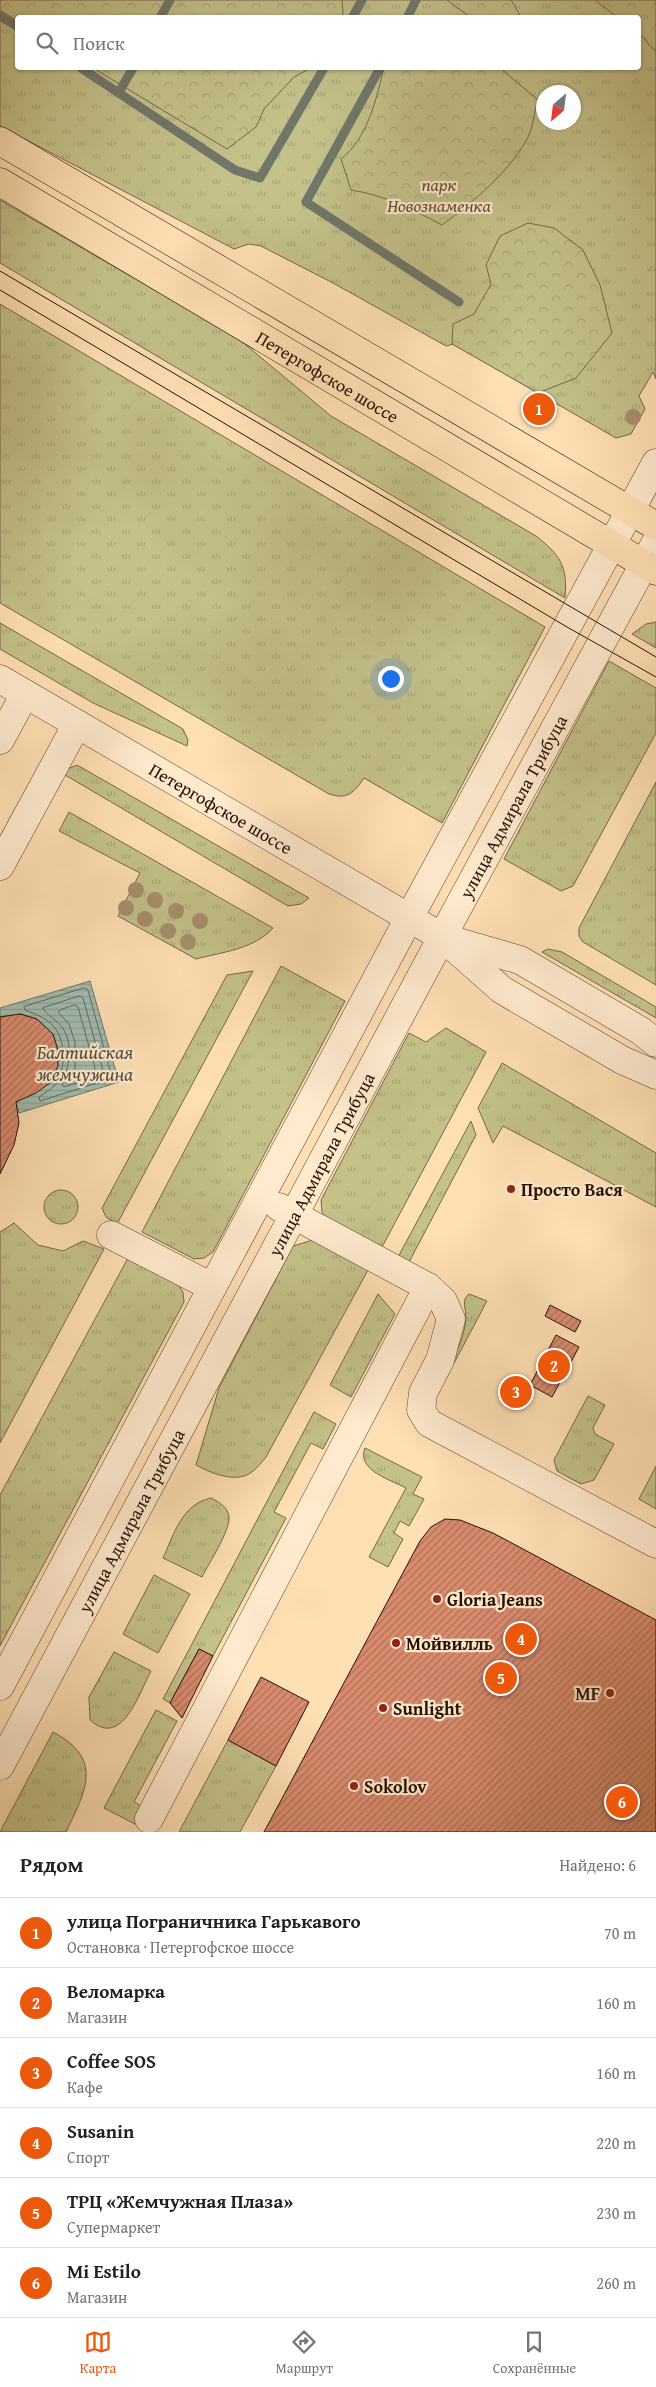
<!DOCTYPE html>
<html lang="ru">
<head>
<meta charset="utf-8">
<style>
  body { margin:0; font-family:"Gentium Book Plus",serif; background:#f6f6f6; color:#202124 }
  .compass { position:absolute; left:536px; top:85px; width:45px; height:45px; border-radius:50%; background:#fff; box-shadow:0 1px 4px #0004; rotate:208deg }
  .you { position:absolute; left:390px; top:678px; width:18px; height:18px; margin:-12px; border:4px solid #fff; border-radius:50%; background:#1a73e8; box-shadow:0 0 0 8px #1a73e833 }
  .badge { display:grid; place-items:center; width:32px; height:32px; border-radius:50%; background:#ea580c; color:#fff; font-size:16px; font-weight:700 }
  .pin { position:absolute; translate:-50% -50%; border:2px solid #fff; box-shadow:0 1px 5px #0006 }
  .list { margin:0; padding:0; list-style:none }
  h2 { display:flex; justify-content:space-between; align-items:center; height:65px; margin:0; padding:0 20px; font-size:21px }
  h2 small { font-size:16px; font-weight:400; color:#757577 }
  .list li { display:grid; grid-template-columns:32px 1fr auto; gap:15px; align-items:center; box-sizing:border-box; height:70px; padding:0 20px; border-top:1px solid #e0e0e0 }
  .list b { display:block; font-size:19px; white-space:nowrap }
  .list p { margin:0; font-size:16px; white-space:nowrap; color:#757577 }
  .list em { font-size:16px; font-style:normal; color:#757577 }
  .icon { flex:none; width:28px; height:28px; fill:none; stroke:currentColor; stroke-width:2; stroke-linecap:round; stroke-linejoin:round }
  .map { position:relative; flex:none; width:656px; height:1832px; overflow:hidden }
  .search { position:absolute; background:#fff; box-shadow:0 1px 4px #0004; left:15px; right:15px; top:15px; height:55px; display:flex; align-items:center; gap:12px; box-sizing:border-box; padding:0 18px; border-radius:5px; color:#757577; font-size:19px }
  .sheet { height:485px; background:#fff }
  nav { display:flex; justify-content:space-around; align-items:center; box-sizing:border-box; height:70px; border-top:1px solid #e0e0e0; background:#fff; font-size:14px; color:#757577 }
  nav a { display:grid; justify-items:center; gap:2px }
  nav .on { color:#ea580c }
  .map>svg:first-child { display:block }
  .grass { fill:url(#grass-tufts); stroke:#766846; fill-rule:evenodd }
  .forest { fill:url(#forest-crowns); stroke:#766846 }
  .water { fill:url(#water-rules); stroke:#70776a }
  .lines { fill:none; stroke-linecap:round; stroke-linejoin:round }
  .shore { stroke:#646658; stroke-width:1 }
  .stream { stroke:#70776a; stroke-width:9 }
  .building { fill:url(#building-hatch); stroke:#271000 }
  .minor-casing { stroke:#5d442d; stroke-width:29 }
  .major-casing { stroke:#271000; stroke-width:29 }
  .minor { stroke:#ffeace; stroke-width:28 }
  .major { stroke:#ffdfb4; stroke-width:28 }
  .tram { stroke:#271000; stroke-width:1 }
  .tree { fill:#a68f6c }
  .poi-dot { fill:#8f2418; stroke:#ffeace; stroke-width:2 }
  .labels { text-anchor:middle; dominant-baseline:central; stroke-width:4.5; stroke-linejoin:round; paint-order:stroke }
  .park-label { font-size:18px; font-style:italic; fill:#5e4e31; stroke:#ffeace }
  .street-label { font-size:18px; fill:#271000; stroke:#ffeace }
  .poi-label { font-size:18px; font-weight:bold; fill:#271000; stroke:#ffeace; text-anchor:start }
  .water-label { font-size:19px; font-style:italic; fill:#514c3e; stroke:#ffeace }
</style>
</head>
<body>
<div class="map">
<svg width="656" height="1832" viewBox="0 0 656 1832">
  <defs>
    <pattern id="grass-tufts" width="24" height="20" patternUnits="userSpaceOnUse" patternTransform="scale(1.25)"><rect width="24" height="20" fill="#c4c18b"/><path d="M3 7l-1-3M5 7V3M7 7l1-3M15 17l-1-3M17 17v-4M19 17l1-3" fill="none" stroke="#a8a576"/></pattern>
    <pattern id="forest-crowns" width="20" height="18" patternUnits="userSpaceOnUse" patternTransform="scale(1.25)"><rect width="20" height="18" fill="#c4c18b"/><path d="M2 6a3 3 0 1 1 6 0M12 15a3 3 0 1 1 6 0" fill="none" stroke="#a8a576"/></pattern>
    <pattern id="water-rules" width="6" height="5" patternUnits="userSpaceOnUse" patternTransform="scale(1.25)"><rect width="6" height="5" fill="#a0bcb0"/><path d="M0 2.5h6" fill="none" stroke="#8aa196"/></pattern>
    <pattern id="building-hatch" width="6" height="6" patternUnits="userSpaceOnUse" patternTransform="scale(1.25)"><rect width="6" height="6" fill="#d98b6e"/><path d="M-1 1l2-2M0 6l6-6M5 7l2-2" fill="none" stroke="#b07058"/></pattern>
  </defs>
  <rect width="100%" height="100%" fill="#ffdfb4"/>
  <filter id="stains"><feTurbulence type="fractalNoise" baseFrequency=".004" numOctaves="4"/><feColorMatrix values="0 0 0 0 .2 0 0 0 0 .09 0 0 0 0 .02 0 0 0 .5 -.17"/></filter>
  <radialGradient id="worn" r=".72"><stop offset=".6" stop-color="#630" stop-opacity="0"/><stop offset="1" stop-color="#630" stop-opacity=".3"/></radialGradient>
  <g class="grass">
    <path d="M 0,0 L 656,0 L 656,379 L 653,372 L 639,396 L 645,409 L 631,434 L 616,438 L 453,344 L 446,346 L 333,283 L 261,246 L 249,244 L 234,249 L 0,126 ZM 18,18 L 638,18 L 638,68 L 18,68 ZM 544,92 L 574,92 L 574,122 L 544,122 Z"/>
    <path d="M 0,200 L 240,340 L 331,416 L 536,536 C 560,555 568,566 565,598 L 0,263 Z"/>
    <path d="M 0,304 L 545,627 L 442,823 L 364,778 C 354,793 347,800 329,794 L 0,603 Z"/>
    <path d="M 656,622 L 656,648 L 632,634 L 646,624 Z"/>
    <path d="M 0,623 L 183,729 L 188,740 L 187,746 L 93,703 L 0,649 Z"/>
    <path d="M 609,661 L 656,688 L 656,733 L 573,886 L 561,891 L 504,859 Z"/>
    <path d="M 77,765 L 309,898 L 301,904 L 288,906 L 60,772 Z"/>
    <path d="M 656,782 L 656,985 L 583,942 L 579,936 L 579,928 Z"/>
    <path d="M 69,812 L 273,928 C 254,949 223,952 196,959 L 118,916 L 140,873 L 59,831 Z"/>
    <path d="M 548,949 L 562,952 L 656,1007 L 656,1018 L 542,952 Z"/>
    <path d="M 281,966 L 345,1001 L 213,1252 L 204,1258 L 194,1259 L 142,1232 Z"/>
    <path d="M 253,971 L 117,1224 L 106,1217 L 102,1208 L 227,975 Z"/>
    <path d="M 446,1028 L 486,1052 L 381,1249 L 329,1222 L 322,1212 L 321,1200 L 409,1033 L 426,1042 Z"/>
    <path d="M 502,1063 L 656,1153 L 656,1207 L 503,1126 L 493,1143 L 478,1108 Z"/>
    <path d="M 471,1121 L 476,1135 L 408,1264 L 397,1259 Z"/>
    <circle cx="61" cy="1207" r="17"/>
    <path d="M 14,1223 L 38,1245 L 63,1251 L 83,1241 L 104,1249 L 0,1443 L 0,1232 Z"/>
    <path d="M 313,1240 L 368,1270 L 266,1457 C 262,1462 257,1468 252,1472 C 236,1484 211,1473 196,1465 L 219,1388 L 293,1246 Z"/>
    <path d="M 128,1258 L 178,1284 L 183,1292 L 184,1302 L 0,1646 L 0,1495 Z"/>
    <path d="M 378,1294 L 395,1314 L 351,1397 L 330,1385 Z"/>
    <path d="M 469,1294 L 487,1301 L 453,1365 L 451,1364 C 458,1349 465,1334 466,1317 C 466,1308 461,1300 469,1294 Z"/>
    <path d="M 588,1396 L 605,1405 L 593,1428 L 595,1434 L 614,1444 L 594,1480 L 581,1484 L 557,1471 L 554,1460 Z"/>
    <path d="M 314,1412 L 336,1424 L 323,1449 L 311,1443 L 274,1512 L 286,1518 L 213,1656 L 199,1649 L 170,1703 L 163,1699 Z"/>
    <path d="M 365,1448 L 422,1477 L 413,1494 L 424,1499 L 409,1526 L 400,1521 L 394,1533 L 403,1539 L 388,1567 L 369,1557 L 406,1488 C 391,1480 356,1470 365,1448 Z"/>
    <path d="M 656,1466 L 656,1509 L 639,1499 Z"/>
    <path d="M 211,1498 C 219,1502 228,1507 229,1517 C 230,1531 209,1563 202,1577 L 163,1558 C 174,1534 182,1504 211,1498 Z"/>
    <path d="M 154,1575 L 190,1594 L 158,1653 L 123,1634 Z"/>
    <path d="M 114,1652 L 151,1671 C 139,1693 122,1749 90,1720 L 89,1697 Z"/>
    <path d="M 156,1710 L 177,1721 L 134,1802 L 146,1809 L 137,1825 L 104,1808 Z"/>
    <path d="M 53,1732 C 104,1759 86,1790 66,1832 L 0,1832 Z"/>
    <path d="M 228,1740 L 276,1766 L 240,1832 L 179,1832 Z"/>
  </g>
  <g class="forest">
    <path d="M 0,0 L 342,0 L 343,13 L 341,18 L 18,18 L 17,21 L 0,10 Z"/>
    <path d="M 447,0 L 511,0 L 521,17 L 470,17 Z"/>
    <path d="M 595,0 L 656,0 L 656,52 L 639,33 L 638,18 L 617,17 Z"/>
    <path d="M 93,68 L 311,68 L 294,77 L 264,109 L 256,127 L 227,149 Z"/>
    <path d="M 384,68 L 500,68 L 538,100 C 534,112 533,129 526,141 C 506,175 474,201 442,225 C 412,209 384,195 351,190 L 341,159 C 368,138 376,99 384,68 Z"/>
    <path d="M 528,223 L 554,228 L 583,250 L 600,285 L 612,333 L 576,378 L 538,393 L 452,344 L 453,324 L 474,314 L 491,284 L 486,265 L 500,236 Z"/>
  </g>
  <path class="water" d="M 90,981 L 119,1082 L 19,1113 L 16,1102 L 58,1066 L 57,1047 L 53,1034 L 37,1019 L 20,1014 L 0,1017 L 0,1008 Z"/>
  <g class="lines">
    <g class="shore">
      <path d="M 84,988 L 88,990 L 112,1078 L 40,1101 L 39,1097 C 44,1093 51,1090 55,1085 C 65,1072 66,1046 57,1031 C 51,1020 36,1014 25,1010 L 24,1007 Z"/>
      <path d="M 80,996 L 83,998 L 104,1074 L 64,1087 L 62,1084 C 69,1067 74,1044 62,1027 C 57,1020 47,1016 43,1008 Z"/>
      <path d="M 75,1005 L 78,1007 L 95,1068 L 94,1071 L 78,1075 L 75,1073 L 75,1042 L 69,1024 L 58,1012 L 60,1010 Z"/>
    </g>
    <g class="stream">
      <path d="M 0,16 L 18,27"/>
      <path d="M 160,18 L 170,0"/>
      <path d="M 352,18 L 362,0"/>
      <path d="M 407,18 L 416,0"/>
      <path d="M 81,68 L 235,170 L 260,178 L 324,68"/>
      <path d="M 380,68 L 306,202 L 459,302"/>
      <path d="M 119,92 L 133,68"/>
    </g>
  </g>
  <g class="building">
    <path d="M 20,1014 L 37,1019 L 53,1034 L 57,1047 L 58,1066 L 51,1082 L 36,1093 L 16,1102 L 19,1123 L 14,1145 L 0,1174 L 0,1017 Z"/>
    <path d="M 550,1305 L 581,1321 L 575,1332 L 545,1316 Z"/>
    <path d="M 556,1335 L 579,1347 L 552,1397 L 530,1385 Z"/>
    <path d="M 506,1378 L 533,1392 L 526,1405 L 499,1391 Z"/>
    <path d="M 445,1519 L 460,1520 L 493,1533 L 656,1620 L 656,1832 L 264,1832 L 420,1541 L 431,1527 Z"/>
    <path d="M 199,1649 L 213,1656 L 182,1718 L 170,1703 Z"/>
    <path d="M 261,1677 L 309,1702 L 276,1766 L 228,1740 Z"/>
  </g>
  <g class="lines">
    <g class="minor-casing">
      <g id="minor">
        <path id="s1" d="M 0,679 L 442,937 L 502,990 L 622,1060 L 656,1075"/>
        <path d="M 0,740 L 25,694"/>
        <path d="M 0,866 L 77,724"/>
        <path d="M 451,940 L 520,960 L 641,1031 L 656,1043"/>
        <path d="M 279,1207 L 428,1287 L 443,1301 L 451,1319 L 440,1360 L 423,1393 L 421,1410 L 429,1423 L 656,1544"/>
        <path d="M 111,1235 L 212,1287"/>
        <path d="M 0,1686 L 409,918 L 656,463"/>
        <path id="s2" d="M 0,1766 L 442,937 L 656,542"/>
        <path d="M 149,1819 L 428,1287"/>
      </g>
    </g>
    <g class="major-casing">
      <g id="major">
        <path d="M 0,141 L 656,526"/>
        <path id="s3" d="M 0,182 L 656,571"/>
      </g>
    </g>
    <use href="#minor" class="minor"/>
    <use href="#major" class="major"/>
    <g class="tram">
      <path d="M 0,271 L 656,657"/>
      <path d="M 0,290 L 567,627 L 656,677"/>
    </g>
  </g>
  <g class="tree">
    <circle cx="633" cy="417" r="8"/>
    <circle cx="136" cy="890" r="8"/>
    <circle cx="155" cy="900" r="8"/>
    <circle cx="126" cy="908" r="8"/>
    <circle cx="176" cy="911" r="8"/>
    <circle cx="145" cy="919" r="8"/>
    <circle cx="200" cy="921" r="8"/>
    <circle cx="168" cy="931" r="8"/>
    <circle cx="188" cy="942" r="8"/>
  </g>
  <g class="poi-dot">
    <circle cx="511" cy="1189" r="5"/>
    <circle cx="437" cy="1599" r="5"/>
    <circle cx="396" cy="1643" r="5"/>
    <circle cx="610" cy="1693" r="5"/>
    <circle cx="383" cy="1708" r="5"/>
    <circle cx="354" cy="1786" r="5"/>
  </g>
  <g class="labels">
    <g class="park-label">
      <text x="439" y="184">парк<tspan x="439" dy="21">Новознаменка</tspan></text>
    </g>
    <g class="street-label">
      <text stroke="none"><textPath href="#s3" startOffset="381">Петергофское шоссе</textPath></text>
      <text stroke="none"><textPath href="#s2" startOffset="1088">улица Адмирала Трибуца</textPath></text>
      <text stroke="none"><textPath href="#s1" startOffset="256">Петергофское шоссе</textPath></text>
      <text stroke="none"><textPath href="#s2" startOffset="682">улица Адмирала Трибуца</textPath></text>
      <text stroke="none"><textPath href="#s2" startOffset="278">улица Адмирала Трибуца</textPath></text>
    </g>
    <g class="poi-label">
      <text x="521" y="1189">Просто Вася</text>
      <text x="447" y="1599">Gloria Jeans</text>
      <text x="406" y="1643">Мойвилль</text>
      <text x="600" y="1693" text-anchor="end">MF</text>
      <text x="393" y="1708">Sunlight</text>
      <text x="364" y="1786">Sokolov</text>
    </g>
    <g class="water-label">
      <text x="85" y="1052">Балтийская<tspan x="85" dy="22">жемчужина</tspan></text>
    </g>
  </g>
  <rect width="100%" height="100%" filter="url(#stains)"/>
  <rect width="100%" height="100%" fill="url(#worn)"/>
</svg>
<svg class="compass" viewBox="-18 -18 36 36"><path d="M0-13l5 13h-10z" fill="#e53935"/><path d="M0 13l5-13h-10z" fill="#757577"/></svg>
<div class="you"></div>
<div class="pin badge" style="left:539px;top:409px">1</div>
<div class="pin badge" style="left:554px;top:1366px">2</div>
<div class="pin badge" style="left:516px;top:1392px">3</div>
<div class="pin badge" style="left:521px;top:1639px">4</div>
<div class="pin badge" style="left:501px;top:1678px">5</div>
<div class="pin badge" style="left:622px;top:1802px">6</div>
<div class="search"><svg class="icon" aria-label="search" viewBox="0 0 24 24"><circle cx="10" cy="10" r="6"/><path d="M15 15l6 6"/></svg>Поиск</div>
</div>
<section class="sheet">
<h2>Рядом<small>Найдено: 6</small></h2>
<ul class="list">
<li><span class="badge">1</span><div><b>улица Пограничника Гарькавого</b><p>Остановка · Петергофское шоссе</p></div><em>70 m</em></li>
<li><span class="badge">2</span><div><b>Веломарка</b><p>Магазин</p></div><em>160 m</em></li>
<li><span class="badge">3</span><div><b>Coffee SOS</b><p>Кафе</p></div><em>160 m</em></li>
<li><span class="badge">4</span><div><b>Susanin</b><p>Спорт</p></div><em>220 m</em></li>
<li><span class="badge">5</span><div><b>ТРЦ «Жемчужная Плаза»</b><p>Супермаркет</p></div><em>230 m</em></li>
<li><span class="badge">6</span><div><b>Mi Estilo</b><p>Магазин</p></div><em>260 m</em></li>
</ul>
</section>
<nav>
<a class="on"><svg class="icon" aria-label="map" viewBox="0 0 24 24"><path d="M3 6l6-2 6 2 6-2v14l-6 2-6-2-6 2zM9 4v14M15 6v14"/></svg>Карта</a>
<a><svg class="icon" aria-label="directions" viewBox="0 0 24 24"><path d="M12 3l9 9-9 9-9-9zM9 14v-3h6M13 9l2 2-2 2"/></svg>Маршрут</a>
<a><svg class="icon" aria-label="saved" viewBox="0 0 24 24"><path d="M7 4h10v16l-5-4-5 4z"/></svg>Сохранённые</a>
</nav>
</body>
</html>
